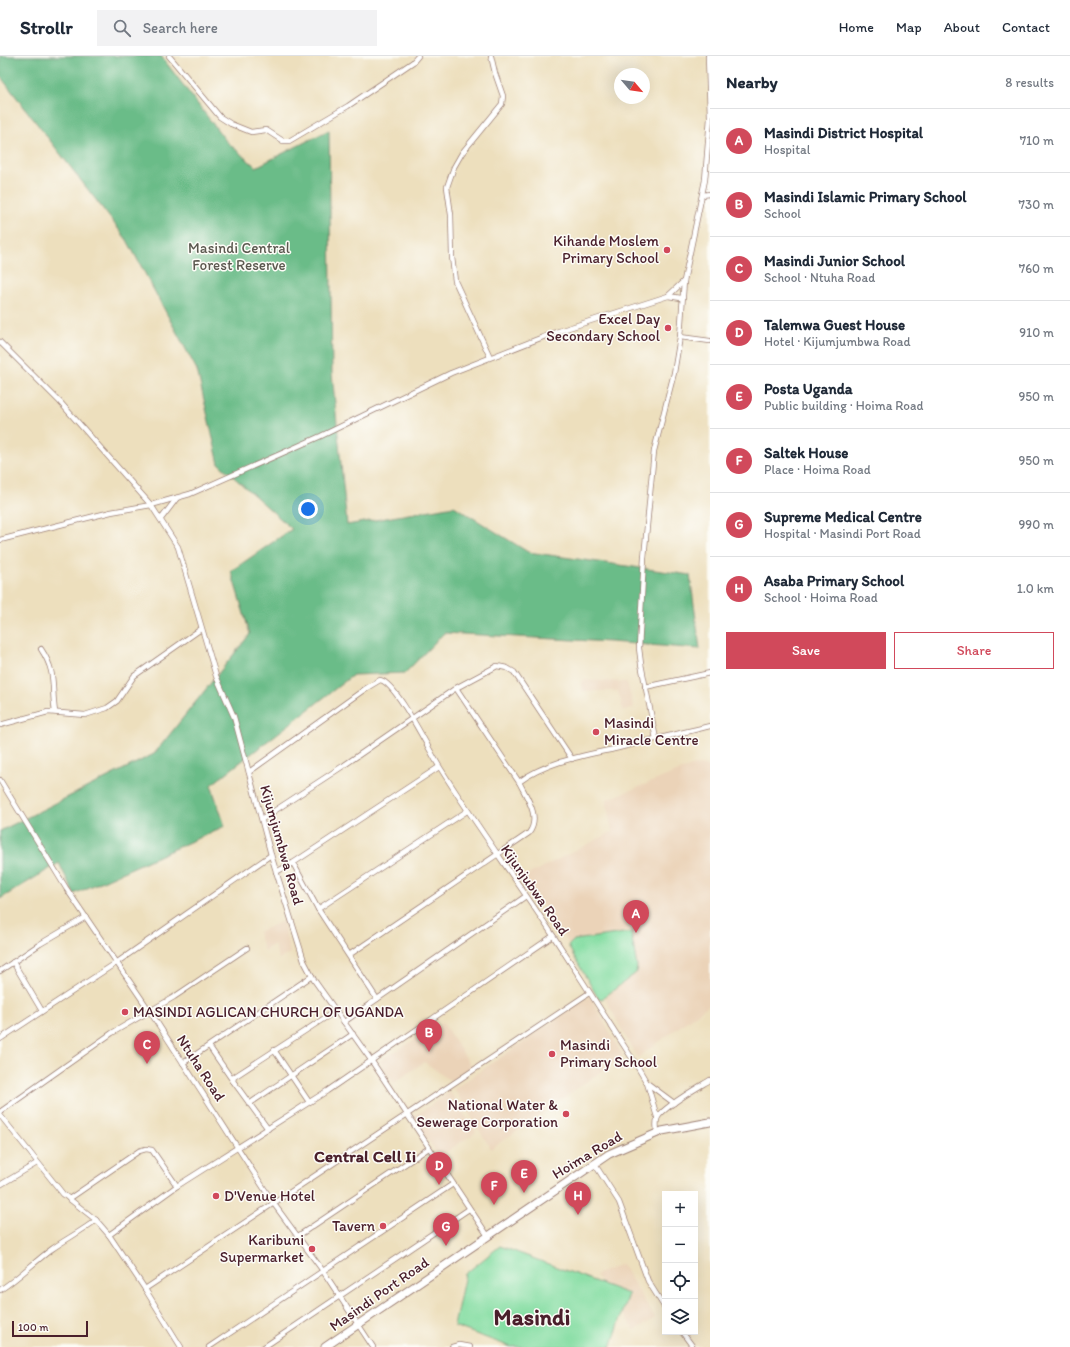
<!DOCTYPE html>
<html lang="en">
<head>
<meta charset="utf-8">
<style>
  body { margin:0; font-family:Itim,sans-serif; background:#f2f2f3; color:#1f2937 }
  .controls { position:absolute; right:12px; bottom:12px; display:grid; overflow:hidden; border-radius:0px; box-shadow:0 4px 16px #0002 }
  .controls button { width:36px; height:36px; display:grid; place-items:center; padding:0; border:0; border-bottom:1px solid #e0e1e3; background:#fff; color:#1f2937; font:20px sans-serif }
  .compass { position:absolute; left:614px; top:12px; width:36px; height:36px; border-radius:50%; background:#fff; box-shadow:0 4px 16px #0002; rotate:119deg }
  .scale { position:absolute; left:12px; bottom:10px; width:76px; box-sizing:border-box; padding-left:4px; border:2px solid #4a1f2b; border-top:0; font-size:11px; line-height:14px; white-space:nowrap; color:#4a1f2b; -webkit-text-stroke:3px #fdfcf7; paint-order:stroke }
  .you { position:absolute; left:308px; top:453px; width:14px; height:14px; margin:-10px; border:3px solid #fff; border-radius:50%; background:#1a73e8; box-shadow:0 0 0 6px #1a73e833 }
  .badge { display:grid; place-items:center; width:26px; height:26px; border-radius:50%; background:#d1495b; color:#fff; font-size:13px; font-weight:700 }
  .pin { position:absolute; translate:-50% -33px; filter:drop-shadow(0 1px 2px #0008) }
  .pin::after { content:''; position:absolute; top:21px; width:14px; height:12px; background:inherit; clip-path:polygon(0 0,100% 0,50% 100%) }
  .list { margin:0; padding:0; list-style:none }
  h2 { display:flex; justify-content:space-between; align-items:center; height:52px; margin:0; padding:0 16px; font-size:17px }
  h2 small { font-size:13px; font-weight:400; color:#747a83 }
  .list li { display:grid; grid-template-columns:26px 1fr auto; gap:12px; align-items:center; box-sizing:border-box; height:64px; padding:0 16px; border-top:1px solid #e0e1e3 }
  .list b { display:block; font-size:15px; white-space:nowrap }
  .list p { margin:0; font-size:13px; white-space:nowrap; color:#747a83 }
  .list em { font-size:13px; font-style:normal; color:#747a83 }
  .actions { display:flex; gap:8px; padding:12px 16px }
  .actions a { flex:1; padding:9px 0; border:1px solid #d1495b; border-radius:0px; text-align:center; font-size:14px; color:#d1495b }
  .actions .main { background:#d1495b; color:#fff }
  .icon { flex:none; width:22px; height:22px; fill:none; stroke:currentColor; stroke-width:2; stroke-linecap:round; stroke-linejoin:round }
  .map { position:relative; flex:none; width:710px; height:1291px; overflow:hidden }
  header { display:flex; align-items:center; gap:24px; box-sizing:border-box; height:56px; padding:0 20px; background:#fff; border-bottom:1px solid #e0e1e3 }
  header strong { font-size:19px }
  nav { display:flex; gap:22px; margin-inline-start:auto; font-size:14px }
  .search { width:280px; height:36px; background:#f2f2f3; display:flex; align-items:center; gap:10px; box-sizing:border-box; padding:0 14px; border-radius:0px; color:#747a83; font-size:15px }
  main { display:flex }
  aside { flex:1; background:#fff }
  .map>svg:first-child { display:block }
  .built { fill:#ebd3b8 }
  .green { fill:#84dda2; stroke:#677e66 }
  .forest { fill:#6bbc88; stroke:#5a6e5a }
  .lines { fill:none; stroke-linecap:round; stroke-linejoin:round }
  .street-casing { stroke:#9c7f74; stroke-width:6 }
  .secondary-casing { stroke:#9c7f74; stroke-width:9 }
  .street { stroke:#fff; stroke-width:4.5 }
  .secondary { stroke:#fff; stroke-width:7 }
  .poi-dot { fill:#d1495b; stroke:#fdfcf7; stroke-width:1.5 }
  .labels { text-anchor:middle; dominant-baseline:central; stroke-width:3; stroke-linejoin:round; paint-order:stroke }
  .poi-label { font-size:15px; fill:#4a1f2b; stroke:#fdfcf7; text-anchor:end }
  .park-label { font-size:15px; fill:#5b584f; stroke:#fdfcf7 }
  .street-label { font-size:15px; fill:#4a1f2b; stroke:#fdfcf7 }
  .quarter-label { font-size:17px; font-weight:bold; fill:#4a1f2b; stroke:#fdfcf7 }
  .town-label { font-size:23px; font-weight:bold; fill:#4a1f2b; stroke:#fdfcf7 }
</style>
</head>
<body>
<header>
<strong>Strollr</strong>
<div class="search"><svg class="icon" aria-label="search" viewBox="0 0 24 24"><circle cx="10" cy="10" r="6"/><path d="M15 15l6 6"/></svg>Search here</div>
<nav><a>Home</a><a>Map</a><a>About</a><a>Contact</a></nav>
</header>
<main>
<div class="map">
<svg width="710" height="1291" viewBox="0 0 710 1291">
  <rect width="100%" height="100%" fill="#fdfcf7"/>
  <filter id="ink" filterUnits="userSpaceOnUse"><feTurbulence type="fractalNoise" baseFrequency=".025" numOctaves="2"/><feDisplacementMap in="SourceGraphic" scale="8" xChannelSelector="R" yChannelSelector="G"/><feConvolveMatrix kernelMatrix="1 2 1 2 8 2 1 2 1" color-interpolation-filters="sRGB"/></filter>
  <filter id="wash" filterUnits="userSpaceOnUse"><feTurbulence type="fractalNoise" baseFrequency=".012" numOctaves="4" result="noise"/><feDisplacementMap in="SourceGraphic" scale="16" xChannelSelector="R" yChannelSelector="G"/><feGaussianBlur stdDeviation="0.9" result="paint"/><feColorMatrix in="noise" values="0 0 0 0 0 0 0 0 0 0 0 0 0 0 0 0 0 1.4 0 .05"/><feComposite in="paint" operator="in"/></filter>
  <g filter="url(#wash)">
    <rect width="100%" height="100%" fill="#eddfbd"/>
    <g class="built">
      <path d="M 582,624 L 627,626 L 634,652 L 623,654 L 618,635 L 582,635 Z"/>
      <path d="M 694,709 L 710,710 L 710,948 L 637,1002 L 600,933 L 523,821 L 612,776 L 606,744 Z"/>
      <path d="M 283,865 L 290,897 L 279,903 L 274,888 L 264,895 L 258,876 Z"/>
      <path d="M 590,940 L 623,1000 L 491,1093 L 454,1033 Z"/>
      <path d="M 443,967 L 472,1011 L 451,1025 L 424,1006 L 394,1027 L 379,1005 Z"/>
      <path d="M 450,1036 L 476,1076 L 439,1101 L 413,1061 Z"/>
      <path d="M 622,1208 L 655,1262 L 635,1274 L 595,1219 Z"/>
    </g>
    <g class="green">
      <path d="M 631,876 L 637,911 L 636,917 L 602,943 L 598,942 L 568,890 L 574,884 Z"/>
      <path d="M 500,1190 L 629,1238 L 611,1291 L 511,1291 L 454,1270 L 465,1218 Z"/>
    </g>
    <path class="forest" d="M 0,0 L 161,0 L 226,85 L 256,111 L 329,74 L 332,317 L 347,469 L 454,450 L 528,496 L 690,519 L 700,593 L 610,586 L 444,577 L 405,617 L 353,619 L 211,729 L 225,770 L 74,838 L 59,807 L 0,843 L 0,775 L 154,698 L 250,578 L 231,515 L 292,473 L 219,408 L 197,314 L 127,184 L 0,20 Z"/>
  </g>
  <g filter="url(#ink)">
    <g class="lines">
      <g class="street-casing">
        <g id="street">
          <path d="M 169,0 L 220,61 L 231,68 L 251,76 L 266,74 L 283,85 L 289,85 L 348,50 L 413,6 L 418,0"/>
          <path d="M 708,0 L 710,61"/>
          <path d="M 702,139 L 710,138"/>
          <path d="M 668,240 L 681,242"/>
          <path d="M 680,281 L 710,285"/>
          <path d="M 0,286 L 60,346 L 151,449 L 178,491 L 216,620 L 234,661 L 271,799 L 304,905 L 314,924 L 371,1004 L 488,1180"/>
          <path d="M 490,301 L 455,225 L 452,201 L 451,159 L 447,131 L 454,111 L 462,97 L 502,48 L 503,40 L 495,17 L 491,0"/>
          <path d="M 161,463 L 177,442"/>
          <path d="M 0,484 L 111,456 L 151,449 L 190,438 L 321,380 L 451,317 L 556,276 L 668,240 L 684,225"/>
          <path d="M 41,593 C 57,617 51,629 55,656"/>
          <path d="M 645,631 L 710,617"/>
          <path d="M 456,632 L 519,726"/>
          <path d="M 0,669 L 48,656 L 85,659 L 107,652 L 117,645 L 134,620 L 201,573"/>
          <path d="M 656,683 L 641,608 L 639,592 L 644,502 L 654,395 L 674,317 L 680,281 L 684,225 L 705,124 L 710,62"/>
          <path d="M 249,716 L 365,633 L 380,624 C 396,626 429,694 439,710 C 475,768 516,823 554,881 C 582,924 609,967 637,1010 L 647,1027 L 657,1061"/>
          <path d="M 0,724 L 66,832 L 149,954 L 274,1148 L 323,1215 L 373,1291"/>
          <path d="M 262,763 L 343,710 L 456,632 L 497,610 L 507,612 L 514,616 L 572,703"/>
          <path d="M 293,807 L 318,853 L 377,943"/>
          <path d="M 276,816 L 293,807 L 439,711"/>
          <path d="M 318,853 L 467,755"/>
          <path d="M 349,899 L 529,777 C 541,761 527,742 519,726 C 546,706 582,700 614,693 C 646,685 678,678 710,670"/>
          <path d="M 13,906 L 42,955"/>
          <path d="M 0,915 L 40,888 L 86,861"/>
          <path d="M 344,966 L 526,840"/>
          <path d="M 0,983 L 116,907 L 271,799"/>
          <path d="M 209,990 L 233,1025"/>
          <path d="M 274,994 L 309,1046"/>
          <path d="M 183,1007 L 312,920"/>
          <path d="M 647,1027 L 674,1047"/>
          <path d="M 249,1048 L 353,978"/>
          <path d="M 0,1056 L 112,977 L 174,941 L 247,892"/>
          <path d="M 0,1059 L 63,1138 L 96,1164 L 109,1179"/>
          <path d="M 268,1073 L 233,1025 L 234,1021 L 337,954"/>
          <path d="M 657,1077 C 657,1072 655,1066 658,1061 C 665,1050 697,1032 710,1024"/>
          <path d="M 594,1107 L 619,1146 L 648,1225 L 665,1252"/>
          <path d="M 0,1129 L 37,1107"/>
          <path d="M 69,1143 L 139,1095 L 146,1093 L 152,1094 L 177,1130"/>
          <path d="M 298,1180 L 429,1092"/>
          <path d="M 145,1233 L 109,1179 L 177,1130 L 327,1035 L 553,880"/>
          <path d="M 0,1234 C 19,1222 34,1206 52,1193 C 66,1183 82,1175 96,1164"/>
          <path d="M 682,1276 L 693,1291"/>
          <path d="M 181,1291 L 145,1233 L 589,937"/>
          <path d="M 209,1291 L 453,1128"/>
          <path d="M 264,1291 L 469,1153"/>
          <path d="M 452,1291 L 459,1289 L 470,1291"/>
        </g>
      </g>
      <g class="secondary-casing">
        <path id="secondary" d="M 325,1291 L 609,1098 L 662,1075 L 710,1066"/>
      </g>
      <use href="#street" class="street"/>
      <use href="#secondary" class="secondary"/>
    </g>
  </g>
  <g class="poi-dot">
    <circle cx="667" cy="194" r="4"/>
    <circle cx="668" cy="272" r="4"/>
    <circle cx="596" cy="676" r="4"/>
    <circle cx="125" cy="956" r="4"/>
    <circle cx="552" cy="998" r="4"/>
    <circle cx="566" cy="1058" r="4"/>
    <circle cx="216" cy="1140" r="4"/>
    <circle cx="383" cy="1170" r="4"/>
    <circle cx="312" cy="1193" r="4"/>
  </g>
  <g class="labels">
    <g class="poi-label">
      <text x="659" y="185">Kihande Moslem<tspan x="659" dy="17">Primary School</tspan></text>
      <text x="660" y="263">Excel Day<tspan x="660" dy="17">Secondary School</tspan></text>
      <text x="604" y="667" text-anchor="start">Masindi<tspan x="604" dy="17">Miracle Centre</tspan></text>
      <text x="133" y="956" text-anchor="start">MASINDI AGLICAN CHURCH OF UGANDA</text>
      <text x="560" y="989" text-anchor="start">Masindi<tspan x="560" dy="17">Primary School</tspan></text>
      <text x="558" y="1049">National Water &amp;<tspan x="558" dy="17">Sewerage Corporation</tspan></text>
      <text x="224" y="1140" text-anchor="start">D'Venue Hotel</text>
      <text x="375" y="1170">Tavern</text>
      <text x="304" y="1184">Karibuni<tspan x="304" dy="17">Supermarket</tspan></text>
    </g>
    <g class="park-label">
      <text x="239" y="192">Masindi Central<tspan x="239" dy="17">Forest Reserve</tspan></text>
    </g>
    <g class="street-label">
      <text transform="translate(282 789) rotate(74)">Kijumjumbwa Road</text>
      <text transform="translate(535 834) rotate(55)">Kijunjubwa Road</text>
      <text transform="translate(201 1012) rotate(57)">Ntuha Road</text>
      <text transform="translate(587 1099) rotate(-31)">Hoima Road</text>
      <text transform="translate(379 1238) rotate(-35)">Masindi Port Road</text>
    </g>
    <g class="quarter-label">
      <text x="365" y="1100">Central Cell Ii</text>
    </g>
    <g class="town-label">
      <text x="532" y="1261">Masindi</text>
    </g>
  </g>
</svg>
<div class="controls">
<button>+</button>
<button>−</button>
<button><svg class="icon" aria-label="locate" viewBox="0 0 24 24"><circle cx="12" cy="12" r="6"/><path d="M12 2v4M12 18v4M2 12h4M18 12h4"/></svg></button>
<button><svg class="icon" aria-label="layers" viewBox="0 0 24 24"><path d="M12 4l9 5-9 5-9-5zM3 14l9 5 9-5"/></svg></button>
</div>
<svg class="compass" viewBox="-18 -18 36 36"><path d="M0-13l5 13h-10z" fill="#e53935"/><path d="M0 13l5-13h-10z" fill="#747a83"/></svg>
<div class="scale">100 m</div>
<div class="you"></div>
<div class="pin badge" style="left:636px;top:877px">A</div>
<div class="pin badge" style="left:429px;top:996px">B</div>
<div class="pin badge" style="left:147px;top:1008px">C</div>
<div class="pin badge" style="left:439px;top:1129px">D</div>
<div class="pin badge" style="left:524px;top:1137px">E</div>
<div class="pin badge" style="left:494px;top:1149px">F</div>
<div class="pin badge" style="left:446px;top:1190px">G</div>
<div class="pin badge" style="left:578px;top:1159px">H</div>
</div>
<aside>
<h2>Nearby<small>8 results</small></h2>
<ul class="list">
<li><span class="badge">A</span><div><b>Masindi District Hospital</b><p>Hospital</p></div><em>710 m</em></li>
<li><span class="badge">B</span><div><b>Masindi Islamic Primary School</b><p>School</p></div><em>730 m</em></li>
<li><span class="badge">C</span><div><b>Masindi Junior School</b><p>School · Ntuha Road</p></div><em>760 m</em></li>
<li><span class="badge">D</span><div><b>Talemwa Guest House</b><p>Hotel · Kijumjumbwa Road</p></div><em>910 m</em></li>
<li><span class="badge">E</span><div><b>Posta Uganda</b><p>Public building · Hoima Road</p></div><em>950 m</em></li>
<li><span class="badge">F</span><div><b>Saltek House</b><p>Place · Hoima Road</p></div><em>950 m</em></li>
<li><span class="badge">G</span><div><b>Supreme Medical Centre</b><p>Hospital · Masindi Port Road</p></div><em>990 m</em></li>
<li><span class="badge">H</span><div><b>Asaba Primary School</b><p>School · Hoima Road</p></div><em>1.0 km</em></li>
</ul>
<div class="actions"><a class="main">Save</a><a>Share</a></div>
</aside>
</main>
</body>
</html>
